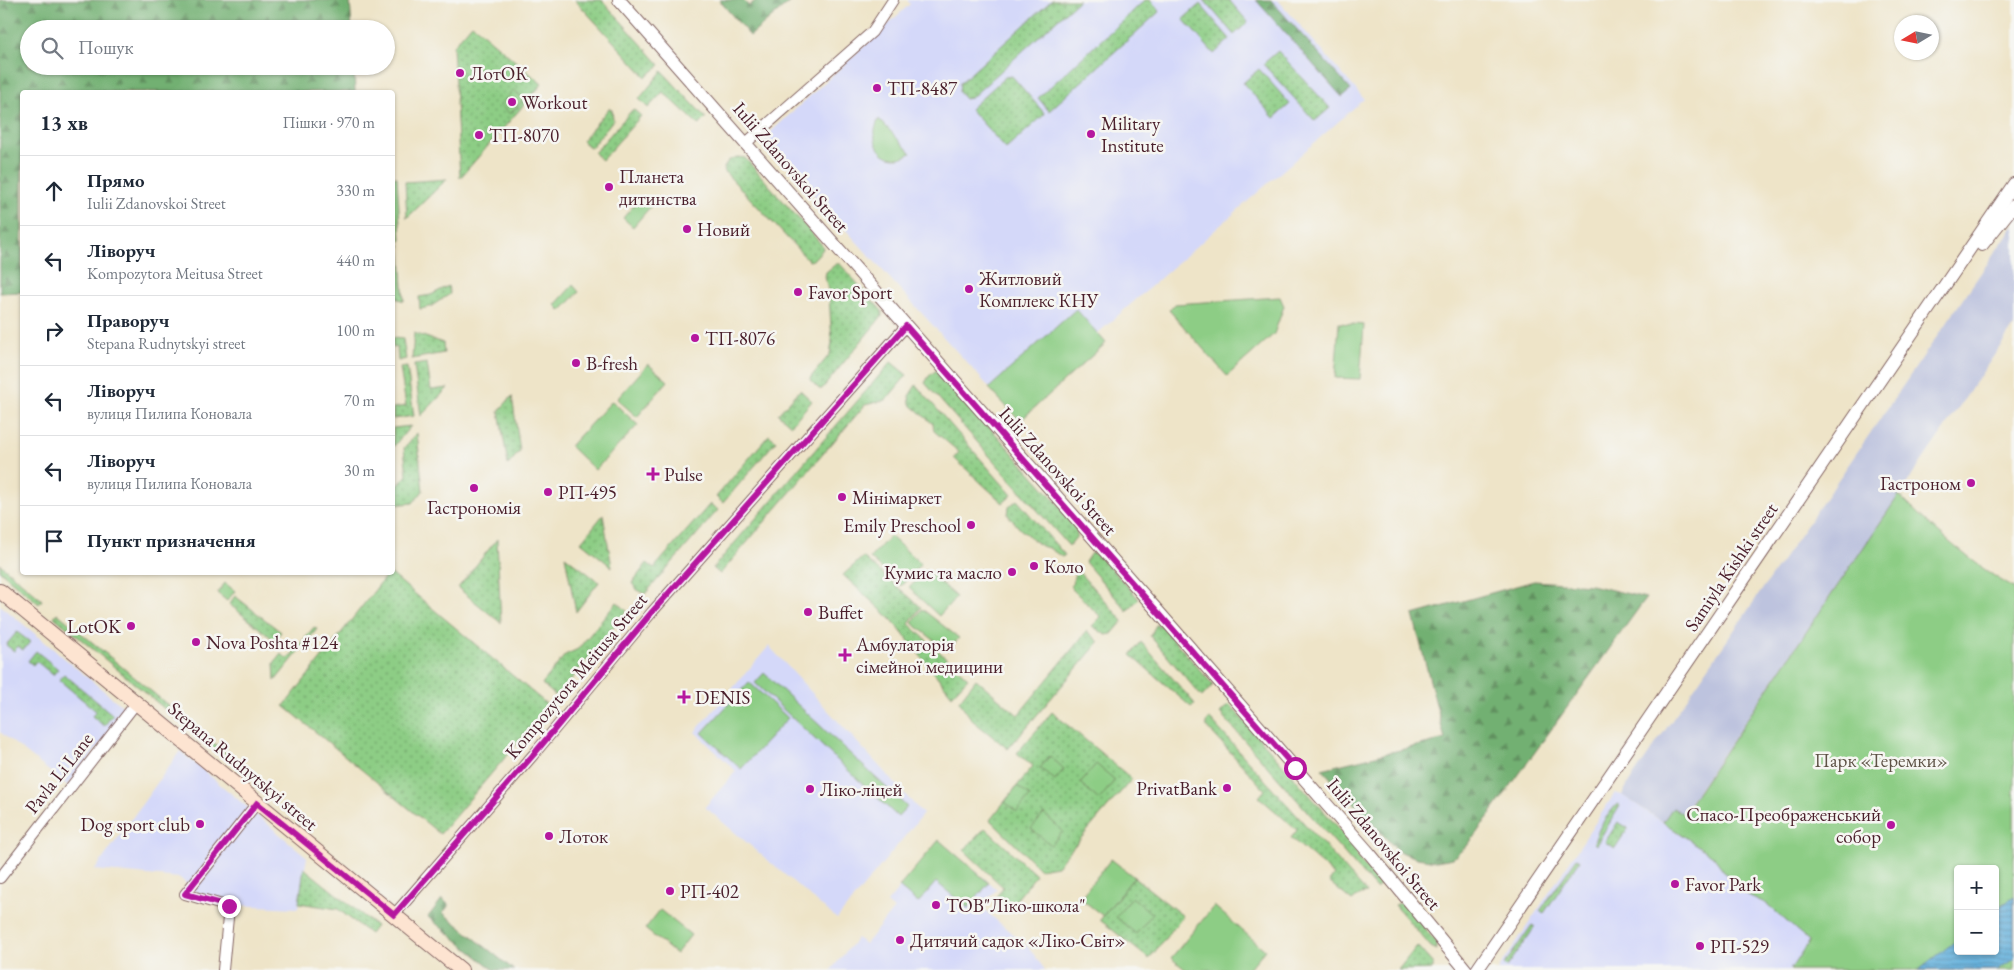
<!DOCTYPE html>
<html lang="uk">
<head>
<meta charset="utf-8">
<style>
  body { margin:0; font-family:"EB Garamond",serif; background:#f6f6f7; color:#1f2937 }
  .controls { position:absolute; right:15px; bottom:15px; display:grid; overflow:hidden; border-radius:5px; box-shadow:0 1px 4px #0004 }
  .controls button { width:45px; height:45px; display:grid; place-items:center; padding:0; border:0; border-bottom:1px solid #e0e1e3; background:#fff; color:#1f2937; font:25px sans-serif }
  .compass { position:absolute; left:1894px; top:15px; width:45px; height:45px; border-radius:50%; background:#fff; box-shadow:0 1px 4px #0004; rotate:260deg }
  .stop { position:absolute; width:15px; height:15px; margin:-11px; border:4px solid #b5179e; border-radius:50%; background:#fff }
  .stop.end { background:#b5179e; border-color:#fff; box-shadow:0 1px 5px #0008 }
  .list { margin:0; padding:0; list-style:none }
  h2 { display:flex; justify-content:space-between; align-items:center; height:65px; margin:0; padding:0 20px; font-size:21px }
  h2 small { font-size:16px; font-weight:400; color:#747a83 }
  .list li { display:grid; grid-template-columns:32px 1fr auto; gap:15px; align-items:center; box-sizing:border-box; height:70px; padding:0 20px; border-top:1px solid #e0e1e3 }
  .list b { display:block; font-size:19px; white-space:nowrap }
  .list p { margin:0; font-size:16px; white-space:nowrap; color:#747a83 }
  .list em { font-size:16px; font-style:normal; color:#747a83 }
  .icon { flex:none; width:28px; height:28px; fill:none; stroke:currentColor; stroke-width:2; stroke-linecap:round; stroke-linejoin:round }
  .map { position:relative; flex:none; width:2014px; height:970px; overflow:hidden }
  .search { position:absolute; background:#fff; box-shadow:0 1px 4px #0004; left:20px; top:20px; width:375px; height:55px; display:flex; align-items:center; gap:12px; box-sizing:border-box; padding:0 18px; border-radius:28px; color:#747a83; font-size:19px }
  .panel { position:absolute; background:#fff; box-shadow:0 1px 4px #0004; left:20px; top:90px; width:375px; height:485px; border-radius:5px }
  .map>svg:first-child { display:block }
  .built { fill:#d4d8f9 }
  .industrial { fill:#bdc3de }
  .grass { fill:url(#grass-dots); stroke:#6c7658 }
  .forest { fill:url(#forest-firs); stroke:#5e684e }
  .park { fill:#8dcd85; stroke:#6c7658; fill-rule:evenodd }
  .water { fill:url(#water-rules); stroke:#566783 }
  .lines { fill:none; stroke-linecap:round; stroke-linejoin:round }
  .minor-casing { stroke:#836462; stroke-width:12 }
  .tertiary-casing { stroke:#836462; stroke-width:14 }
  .secondary-casing { stroke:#836462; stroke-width:16 }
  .minor { stroke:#fff; stroke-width:10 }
  .tertiary { stroke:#fff; stroke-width:12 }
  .secondary { stroke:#fde4d1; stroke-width:14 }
  .route { stroke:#b5179e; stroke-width:6 }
  .poi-dot { fill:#b5179e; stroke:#f6f6f2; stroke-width:2 }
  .labels { text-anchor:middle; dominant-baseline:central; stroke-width:5; stroke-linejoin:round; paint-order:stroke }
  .poi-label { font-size:19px; fill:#4a1f2b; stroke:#f6f6f2; text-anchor:start }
  .street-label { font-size:19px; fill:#4a1f2b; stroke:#f6f6f2 }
  .park-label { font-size:19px; fill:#5e5346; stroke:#f6f6f2 }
</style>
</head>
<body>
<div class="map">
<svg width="2014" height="970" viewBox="0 0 2014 970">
  <defs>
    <pattern id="grass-dots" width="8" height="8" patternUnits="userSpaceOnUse" patternTransform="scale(1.25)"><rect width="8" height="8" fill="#8dcd85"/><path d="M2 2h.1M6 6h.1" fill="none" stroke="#75a66d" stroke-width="1.8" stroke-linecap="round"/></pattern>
    <pattern id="forest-firs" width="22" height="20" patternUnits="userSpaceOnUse" patternTransform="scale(1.25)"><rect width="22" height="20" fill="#72b072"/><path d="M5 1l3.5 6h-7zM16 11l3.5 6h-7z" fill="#608f5e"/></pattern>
    <pattern id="water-rules" width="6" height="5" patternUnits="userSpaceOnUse" patternTransform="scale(1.25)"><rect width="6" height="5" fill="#61afdb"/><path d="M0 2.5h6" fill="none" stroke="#528eb2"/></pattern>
  </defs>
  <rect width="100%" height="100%" fill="#f6f6f2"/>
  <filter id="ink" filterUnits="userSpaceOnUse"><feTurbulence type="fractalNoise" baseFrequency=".02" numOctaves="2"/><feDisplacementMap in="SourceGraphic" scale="10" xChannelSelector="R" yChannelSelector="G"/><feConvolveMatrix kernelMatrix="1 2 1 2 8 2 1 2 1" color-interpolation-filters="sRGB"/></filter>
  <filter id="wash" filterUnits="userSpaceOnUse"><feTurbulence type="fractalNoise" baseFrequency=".0096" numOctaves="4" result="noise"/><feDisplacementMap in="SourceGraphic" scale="20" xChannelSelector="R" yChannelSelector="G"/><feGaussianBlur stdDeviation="1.12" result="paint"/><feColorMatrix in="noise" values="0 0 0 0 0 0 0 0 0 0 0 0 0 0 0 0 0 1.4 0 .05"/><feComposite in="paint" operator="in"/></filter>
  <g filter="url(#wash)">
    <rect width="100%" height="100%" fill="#eee4c8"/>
    <g class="built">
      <path d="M 907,0 L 1278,0 L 1364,99 L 1098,333 L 1106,343 L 1020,421 L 763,139 L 910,4 Z"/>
      <path d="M 0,605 L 127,710 L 68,786 L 0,732 Z"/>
      <path d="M 769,646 L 923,814 L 837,919 L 705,807 L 736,771 L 695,732 Z"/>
      <path d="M 180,751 L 307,857 L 298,908 L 235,905 L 195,892 L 180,878 L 95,870 Z"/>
      <path d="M 1615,793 L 1622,795 L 1713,856 L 1736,887 L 1748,895 L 1767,904 L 1809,941 L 1790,970 L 1498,970 Z"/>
      <path d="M 939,840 L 997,889 L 981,907 L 1029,948 L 1045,970 L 831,970 L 857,938 L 865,944 L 894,909 L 887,903 Z"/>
    </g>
    <path class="industrial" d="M 2014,225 L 2014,326 L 1682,814 L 1673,808 L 1663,822 L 1622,795 L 1628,784 Z"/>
    <g class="grass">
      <path d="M 575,0 L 602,0 L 660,65 L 646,77 Z"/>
      <path d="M 1052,0 L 1079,0 L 971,98 L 965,99 L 959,92 L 960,83 Z"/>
      <path d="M 1145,0 L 1150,0 L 1160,11 L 1049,111 L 1038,98 Z"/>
      <path d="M 1204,0 L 1229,0 L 1248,22 L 1234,35 Z"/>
      <path d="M 1200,4 L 1230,39 L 1214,54 L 1183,19 Z"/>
      <path d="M 472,24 L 542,84 L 460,178 L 453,46 Z"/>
      <path d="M 1278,51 L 1330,108 L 1315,121 L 1263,64 Z"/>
      <path d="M 1259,69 L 1290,104 L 1274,118 L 1243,83 Z"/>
      <path d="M 662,71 L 706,118 L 699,125 L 663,92 L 648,108 L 639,99 Z"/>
      <path d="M 1012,76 L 1045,114 L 1006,149 L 970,109 L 1005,77 Z"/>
      <path d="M 609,108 L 612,110 L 613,120 L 591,148 L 582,141 Z"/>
      <path d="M 633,109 L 641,116 L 602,160 L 594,153 Z"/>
      <path d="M 737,157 L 745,158 L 822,245 L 823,249 L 813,260 L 809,261 L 725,172 L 724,168 L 728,161 Z"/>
      <path d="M 447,179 L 407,218 L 405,182 Z"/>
      <path d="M 393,244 L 400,244 L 404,301 L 393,297 Z"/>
      <path d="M 836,264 L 840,264 L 882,311 L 882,316 L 822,389 L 819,389 L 811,381 L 811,377 L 830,354 L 832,343 L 829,295 L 825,277 L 826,272 Z"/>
      <path d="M 448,286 L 450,294 L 430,307 L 420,309 L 419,297 L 431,295 Z"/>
      <path d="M 414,333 L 443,343 L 444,353 L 412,359 Z"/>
      <path d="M 392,338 L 403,339 L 406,359 L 398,361 L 397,347 L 393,348 Z"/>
      <path d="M 891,362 L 907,375 L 886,400 L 865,405 L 720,574 L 713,568 Z"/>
      <path d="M 427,363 L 431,390 L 448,388 L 421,416 L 414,365 Z"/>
      <path d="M 407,367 L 414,416 L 393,419 L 393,408 L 406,406 L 400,368 Z"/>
      <path d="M 938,369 L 1076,524 L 1077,536 L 1069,546 L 925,383 L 929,376 Z"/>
      <path d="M 916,385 L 1012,495 L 1003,503 L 954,458 L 959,452 L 934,431 L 933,424 L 910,404 L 909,396 Z"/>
      <path d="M 800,390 L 812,401 L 791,425 L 778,414 Z"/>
      <path d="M 512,396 L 520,451 L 508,465 L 499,411 Z"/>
      <path d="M 411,426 L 393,447 L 393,428 Z"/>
      <path d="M 417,433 L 423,491 L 413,503 L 393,505 L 393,486 L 398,486 L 407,475 L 404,448 Z"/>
      <path d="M 769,435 L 776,441 L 723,503 L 716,497 Z"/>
      <path d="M 1017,500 L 1065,555 L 1062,557 L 1049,548 L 1041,546 L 1020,529 L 1008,515 L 1009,507 Z"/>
      <path d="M 710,504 L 718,510 L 645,594 L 636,589 L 632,583 L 647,563 L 654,568 Z"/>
      <path d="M 603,515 L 612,567 L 581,542 Z"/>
      <path d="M 497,539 L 501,623 L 458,588 Z"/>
      <path d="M 1091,553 L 1100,556 L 1139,599 L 1127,611 L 1085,562 Z"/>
      <path d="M 565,556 L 599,582 L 576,612 Z"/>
      <path d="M 863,557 L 921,607 L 909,624 L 968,678 L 952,695 L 891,619 L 843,575 Z"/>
      <path d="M 0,564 L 42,600 L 39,604 L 0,571 Z"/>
      <path d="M 1076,569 L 1123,621 L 1112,634 L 1106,635 L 1092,626 L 1101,617 L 1071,588 Z"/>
      <path d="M 389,572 L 549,706 L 440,834 L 284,706 Z"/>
      <path d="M 235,596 L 281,632 L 274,640 L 229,604 Z"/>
      <path d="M 617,602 L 627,611 L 557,697 L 542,684 L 565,655 L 578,649 Z"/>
      <path d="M 57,613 L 227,754 L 224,758 L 54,617 Z"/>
      <path d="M 1156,625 L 1161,625 L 1213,685 L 1202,697 L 1150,636 Z"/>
      <path d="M 314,627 L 317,629 L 275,681 L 274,663 L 281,654 L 288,659 Z"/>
      <path d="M 1087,631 L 1099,642 L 1008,749 L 972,720 L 959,701 L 976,679 L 1018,715 Z"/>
      <path d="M 17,632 L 30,642 L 23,650 L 18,646 L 14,651 L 6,645 Z"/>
      <path d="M 1141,642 L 1195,704 L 1191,707 L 1131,655 Z"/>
      <path d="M 36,651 L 58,669 L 53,675 L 36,661 L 33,665 L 28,661 Z"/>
      <path d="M 64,674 L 113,715 L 104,726 L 92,716 L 96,711 L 59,680 Z"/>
      <path d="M 1229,704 L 1360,852 L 1356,856 L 1366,868 L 1371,865 L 1385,881 L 1376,889 L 1220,713 Z"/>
      <path d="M 1052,712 L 1132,779 L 1057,866 L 1040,869 L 990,820 L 1033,766 L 1017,753 Z"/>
      <path d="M 1210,719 L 1367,893 L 1361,894 L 1352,901 L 1329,882 L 1334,875 L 1291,838 L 1297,830 L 1259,797 L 1265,790 L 1207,727 L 1206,722 Z"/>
      <path d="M 1617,804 L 1620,806 L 1596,845 L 1594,843 C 1598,827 1606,817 1617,804 Z"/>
      <path d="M 1618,822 L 1628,828 L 1615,848 L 1605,842 Z"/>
      <path d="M 985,828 L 1036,875 L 1009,909 L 995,899 L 1003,887 L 964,850 Z"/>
      <path d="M 1577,858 L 1580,860 L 1544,913 L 1540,911 Z"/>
      <path d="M 304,868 L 376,926 L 370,934 L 338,909 L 299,903 Z"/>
      <path d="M 1134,877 L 1183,916 L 1149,959 L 1100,920 Z"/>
      <path d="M 1403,902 L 1436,942 L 1437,950 L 1431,947 L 1395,905 Z"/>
      <path d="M 1532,925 L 1535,927 L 1507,967 L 1504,965 Z"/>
      <path d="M 1417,946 L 1433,964 L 1433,969 L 1398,970 Z"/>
    </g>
    <g class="forest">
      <path d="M 0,0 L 350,0 L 352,29 L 29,29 L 29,66 L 354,66 L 355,92 L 22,92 L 22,292 L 0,293 Z"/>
      <path d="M 719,0 L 743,0 L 749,6 L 756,0 L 792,0 L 750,36 Z"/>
      <path d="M 1256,0 L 1271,0 L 1351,90 L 1342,97 Z"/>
      <path d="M 1534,581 L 1591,585 L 1646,598 L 1468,845 L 1453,858 L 1436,861 L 1417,858 L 1398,851 L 1322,769 L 1445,739 L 1413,615 Z"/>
      <path d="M 442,899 L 449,905 L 443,913 L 514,970 L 494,970 L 428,917 Z"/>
    </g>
    <g class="park">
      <path d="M 514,90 L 524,99 L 510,114 L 500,105 Z"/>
      <path d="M 879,119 L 911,153 C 887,169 865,144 879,119 Z"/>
      <path d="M 393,177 L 397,177 L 401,241 L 393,242 Z"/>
      <path d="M 641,197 L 651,206 L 633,227 L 623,218 Z"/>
      <path d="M 573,285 L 579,292 L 561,311 L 555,305 Z"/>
      <path d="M 1280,297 L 1284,306 L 1274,334 L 1227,376 L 1169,310 L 1175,304 Z"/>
      <path d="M 1076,309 L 1106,343 L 1020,421 L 989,388 Z"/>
      <path d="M 1339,323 L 1364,325 L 1360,379 L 1335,378 Z"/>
      <path d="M 648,364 L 668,381 L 637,417 L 617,399 Z"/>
      <path d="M 612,401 L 638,425 L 595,470 L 570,446 Z"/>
      <path d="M 1899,495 C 1930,527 1976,567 2014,588 L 2014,970 L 1790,970 L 1809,941 L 1767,904 L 1748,895 L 1735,886 L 1713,856 L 1663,822 L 1673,807 L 1683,814 ZM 1958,869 L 1995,869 L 1995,951 L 1958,951 Z"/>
      <path d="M 890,536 L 921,564 L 901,586 L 870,558 Z"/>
      <path d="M 926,570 L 956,597 L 939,616 L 909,588 Z"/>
      <path d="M 225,583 L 235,591 L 227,601 L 217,593 Z"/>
      <path d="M 922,609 L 959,638 L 948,651 L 912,623 Z"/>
      <path d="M 764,673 L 907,807 L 898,817 L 755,683 Z"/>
      <path d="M 749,682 L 788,718 L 741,769 L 702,733 Z"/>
      <path d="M 1050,756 L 1064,769 L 1055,780 L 1040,768 Z"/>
      <path d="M 1096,764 L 1115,780 L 1099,800 L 1080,783 Z"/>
      <path d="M 1017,786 L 1030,796 L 1017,812 L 1005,802 Z"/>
      <path d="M 1044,814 L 1063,831 L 1051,845 L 1031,829 Z"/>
      <path d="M 939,840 L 989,883 L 968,908 L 936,882 L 918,903 L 899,887 Z"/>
      <path d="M 1111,859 L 1134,877 L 1103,916 L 1080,898 Z"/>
      <path d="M 1132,897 L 1152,914 L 1136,934 L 1116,917 Z"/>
      <path d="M 1214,906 L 1265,950 L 1248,970 L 1186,970 L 1171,958 Z"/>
      <path d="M 660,910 L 691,935 L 676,954 L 645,929 Z"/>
    </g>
    <path class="water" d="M 2014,897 L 2014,959 L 1997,970 L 1919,970 L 1958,939 L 1958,951 L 1995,951 L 1995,910 Z"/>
  </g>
  <g filter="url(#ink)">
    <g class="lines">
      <g class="minor-casing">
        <g id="minor">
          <path d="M 746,143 L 872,32 L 893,0"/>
          <path d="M 0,878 L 137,702"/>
          <path d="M 394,915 L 534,754 L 652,612 L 906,326"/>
          <path d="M 223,970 L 229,907 L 185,894 L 257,803"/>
        </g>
      </g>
      <g class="tertiary-casing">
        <g id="tertiary">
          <path d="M 619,0 L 1155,608 L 1370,854 L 1466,970"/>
          <path d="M 1982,245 L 2014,205"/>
          <path d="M 1477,970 L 2014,184"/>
        </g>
      </g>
      <g class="secondary-casing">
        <path id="secondary" d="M 0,591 L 461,970"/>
      </g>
      <use href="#minor" class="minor"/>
      <use href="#tertiary" class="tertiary"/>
      <use href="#secondary" class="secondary"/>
    </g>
  </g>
  <g class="lines" filter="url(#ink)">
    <path class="route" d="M 229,906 L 185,894 L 257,803 L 394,915 L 534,754 L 652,612 L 906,326 L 1295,768"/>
  </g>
  <g class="poi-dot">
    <circle cx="460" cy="73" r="5"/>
    <circle cx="877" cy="88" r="5"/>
    <circle cx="512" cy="102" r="5"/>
    <circle cx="1091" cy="134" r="5"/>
    <circle cx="479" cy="135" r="5"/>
    <circle cx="609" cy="187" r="5"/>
    <circle cx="687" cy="229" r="5"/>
    <circle cx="969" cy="289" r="5"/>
    <circle cx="798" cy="292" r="5"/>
    <circle cx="695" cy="338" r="5"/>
    <circle cx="576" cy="363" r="5"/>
    <path d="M650.5 466.5h5v5h5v5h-5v5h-5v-5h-5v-5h5z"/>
    <circle cx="1971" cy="483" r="5"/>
    <circle cx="474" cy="488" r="5"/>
    <circle cx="548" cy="492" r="5"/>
    <circle cx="842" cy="497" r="5"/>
    <circle cx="971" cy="525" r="5"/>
    <circle cx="1034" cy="566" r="5"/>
    <circle cx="1012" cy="572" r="5"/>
    <circle cx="808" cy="612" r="5"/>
    <circle cx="131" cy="626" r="5"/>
    <circle cx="196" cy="642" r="5"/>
    <path d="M842.5 647.5h5v5h5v5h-5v5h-5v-5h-5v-5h5z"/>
    <path d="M681.5 689.5h5v5h5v5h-5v5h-5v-5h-5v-5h5z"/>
    <circle cx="1227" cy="788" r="5"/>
    <circle cx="810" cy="789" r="5"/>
    <circle cx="200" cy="824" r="5"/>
    <circle cx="1891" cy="825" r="5"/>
    <circle cx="549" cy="836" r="5"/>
    <circle cx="1675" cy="884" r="5"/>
    <circle cx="670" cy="891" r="5"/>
    <circle cx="936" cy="905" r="5"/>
    <circle cx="900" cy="940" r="5"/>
    <circle cx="1700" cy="946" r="5"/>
  </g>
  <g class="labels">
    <g class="poi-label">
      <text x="470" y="73">ЛотОК</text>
      <text x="887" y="88">ТП-8487</text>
      <text x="522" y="102">Workout</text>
      <text x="1101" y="123">Military<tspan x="1101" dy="22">Institute</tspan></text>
      <text x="489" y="135">ТП-8070</text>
      <text x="619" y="176">Планета<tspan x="619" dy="22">дитинства</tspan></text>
      <text x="697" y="229">Новий</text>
      <text x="979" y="278">Житловий<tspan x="979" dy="22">Комплекс КНУ</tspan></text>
      <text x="808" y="292">Favor Sport</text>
      <text x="705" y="338">ТП-8076</text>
      <text x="586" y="363">B-fresh</text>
      <text x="664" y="474">Pulse</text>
      <text x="1961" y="483" text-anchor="end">Гастроном</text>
      <text x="558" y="492">РП-495</text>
      <text x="852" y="497">Мінімаркет</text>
      <text x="474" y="507" text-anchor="middle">Гастрономія</text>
      <text x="961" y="525" text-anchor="end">Emily Preschool</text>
      <text x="1044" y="566">Коло</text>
      <text x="1002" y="572" text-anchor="end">Кумис та масло</text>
      <text x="818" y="612">Buffet</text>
      <text x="121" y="626" text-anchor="end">LotOK</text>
      <text x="206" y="642">Nova Poshta #124</text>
      <text x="856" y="644">Амбулаторія<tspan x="856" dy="22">сімейної медицини</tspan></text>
      <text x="695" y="697">DENIS</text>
      <text x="1217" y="788" text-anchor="end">PrivatBank</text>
      <text x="820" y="789">Ліко-ліцей</text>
      <text x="1881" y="814" text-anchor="end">Спасо-Преображенський<tspan x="1881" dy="22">собор</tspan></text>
      <text x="190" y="824" text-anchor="end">Dog sport club</text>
      <text x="559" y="836">Лоток</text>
      <text x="1685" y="884">Favor Park</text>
      <text x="680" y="891">РП-402</text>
      <text x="946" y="905">ТОВ"Ліко-школа"</text>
      <text x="910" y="940">Дитячий садок «Ліко-Світ»</text>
      <text x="1710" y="946">РП-529</text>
    </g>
    <g class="street-label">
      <text transform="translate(791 167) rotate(49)">Iulii Zdanovskoi Street</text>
      <text transform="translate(1058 471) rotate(48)">Iulii Zdanovskoi Street</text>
      <text transform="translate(1731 567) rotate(-56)">Samiyla Kishki street</text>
      <text transform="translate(576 676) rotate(-50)">Kompozytora Meitusa Street</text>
      <text transform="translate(243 766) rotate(40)">Stepana Rudnytskyi street</text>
      <text transform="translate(59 773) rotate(-52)">Pavla Li Lane</text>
      <text transform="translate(1384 844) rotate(50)">Iulii Zdanovskoi Street</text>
    </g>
    <g class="park-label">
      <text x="1881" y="760">Парк «Теремки»</text>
    </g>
  </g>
</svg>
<div class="controls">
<button>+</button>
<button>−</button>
</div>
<svg class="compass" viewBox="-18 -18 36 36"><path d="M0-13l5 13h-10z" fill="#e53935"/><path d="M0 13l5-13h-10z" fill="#747a83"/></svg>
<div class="stop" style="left:1295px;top:768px"></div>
<div class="stop end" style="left:229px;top:906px"></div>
<div class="search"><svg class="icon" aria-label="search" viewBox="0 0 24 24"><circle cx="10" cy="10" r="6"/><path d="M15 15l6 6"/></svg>Пошук</div>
<section class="panel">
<h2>13 хв<small>Пішки · 970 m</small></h2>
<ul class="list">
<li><svg class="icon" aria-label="ahead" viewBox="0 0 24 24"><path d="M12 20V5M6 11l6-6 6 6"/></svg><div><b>Прямо</b><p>Iulii Zdanovskoi Street</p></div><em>330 m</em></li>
<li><svg class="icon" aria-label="left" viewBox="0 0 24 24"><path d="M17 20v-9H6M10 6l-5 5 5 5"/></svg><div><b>Ліворуч</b><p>Kompozytora Meitusa Street</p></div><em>440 m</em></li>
<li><svg class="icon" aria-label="right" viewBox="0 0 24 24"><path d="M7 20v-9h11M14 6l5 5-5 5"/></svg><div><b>Праворуч</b><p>Stepana Rudnytskyi street</p></div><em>100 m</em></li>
<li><svg class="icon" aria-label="left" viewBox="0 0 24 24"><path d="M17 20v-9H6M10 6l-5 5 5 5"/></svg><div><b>Ліворуч</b><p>вулиця Пилипа Коновала</p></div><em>70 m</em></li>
<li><svg class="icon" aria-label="left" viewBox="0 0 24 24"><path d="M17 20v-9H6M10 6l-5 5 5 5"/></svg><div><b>Ліворуч</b><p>вулиця Пилипа Коновала</p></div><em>30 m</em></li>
<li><svg class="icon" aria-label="arrive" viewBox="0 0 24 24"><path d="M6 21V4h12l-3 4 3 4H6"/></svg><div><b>Пункт призначення</b></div></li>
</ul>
</section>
</div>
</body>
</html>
